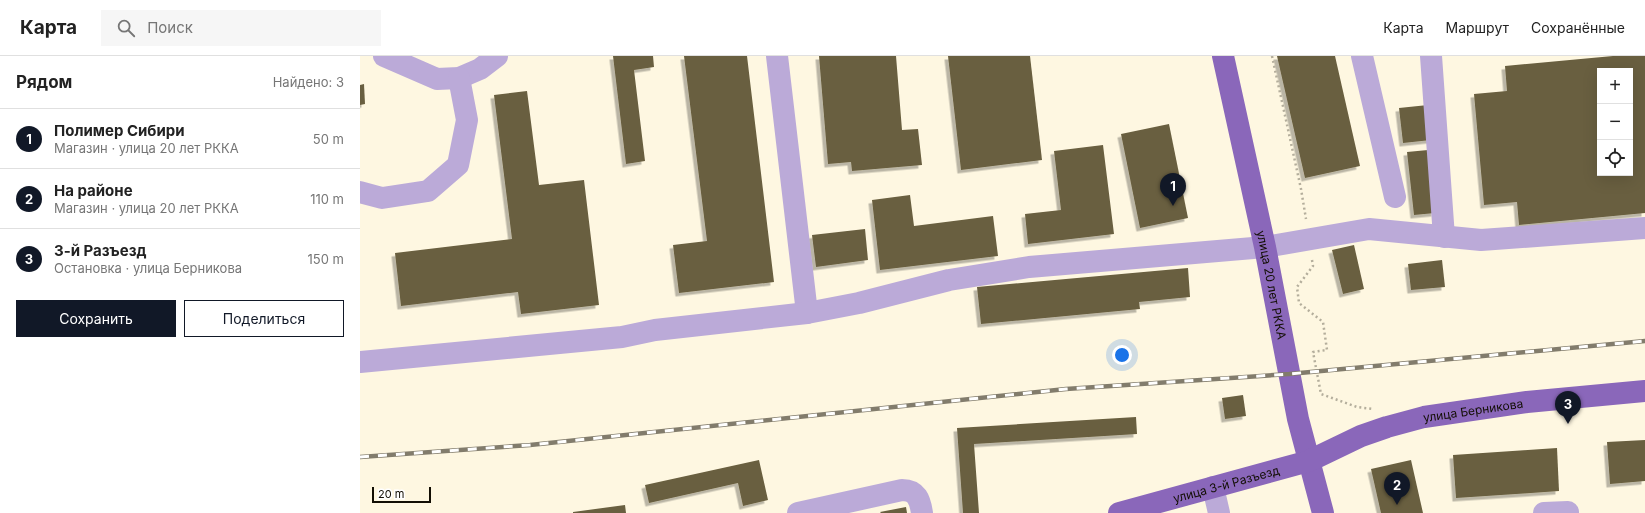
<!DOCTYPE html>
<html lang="ru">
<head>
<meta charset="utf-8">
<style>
  body { margin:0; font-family:Inter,sans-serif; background:#f6f6f6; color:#222 }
  .controls { position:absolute; right:12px; top:12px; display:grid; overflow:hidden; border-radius:0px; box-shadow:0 4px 16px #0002 }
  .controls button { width:36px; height:36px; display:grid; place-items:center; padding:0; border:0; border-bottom:1px solid #e0e0e0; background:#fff; color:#222; font:20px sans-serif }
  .scale { position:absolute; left:12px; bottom:10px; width:59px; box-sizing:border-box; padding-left:4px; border:2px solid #120e03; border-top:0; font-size:11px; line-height:14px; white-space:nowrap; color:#120e03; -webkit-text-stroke:3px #fff; paint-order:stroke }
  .you { position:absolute; left:762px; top:299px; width:14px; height:14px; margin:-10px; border:3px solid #fff; border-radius:50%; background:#1a73e8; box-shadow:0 0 0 6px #1a73e833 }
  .badge { display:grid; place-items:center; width:26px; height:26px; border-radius:50%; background:#111827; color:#fff; font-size:13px; font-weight:700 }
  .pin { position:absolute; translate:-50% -33px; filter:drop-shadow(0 1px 2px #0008) }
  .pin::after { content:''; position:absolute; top:21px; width:14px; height:12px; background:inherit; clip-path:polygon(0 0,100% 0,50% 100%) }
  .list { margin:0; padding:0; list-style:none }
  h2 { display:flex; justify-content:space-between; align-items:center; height:52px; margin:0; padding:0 16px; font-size:17px }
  h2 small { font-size:13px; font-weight:400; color:#767676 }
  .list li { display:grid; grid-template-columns:26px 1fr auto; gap:12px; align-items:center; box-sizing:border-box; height:60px; padding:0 16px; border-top:1px solid #e0e0e0 }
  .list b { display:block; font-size:15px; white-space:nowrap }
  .list p { margin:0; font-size:13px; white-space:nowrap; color:#767676 }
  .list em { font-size:13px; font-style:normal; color:#767676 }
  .actions { display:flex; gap:8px; padding:12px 16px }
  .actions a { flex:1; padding:9px 0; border:1px solid #111827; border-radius:0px; text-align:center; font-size:14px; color:#111827 }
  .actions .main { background:#111827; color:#fff }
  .icon { flex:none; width:22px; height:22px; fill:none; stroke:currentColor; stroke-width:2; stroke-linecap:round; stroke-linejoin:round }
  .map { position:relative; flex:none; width:1285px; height:457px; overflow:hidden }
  header { display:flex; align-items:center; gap:24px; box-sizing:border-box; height:56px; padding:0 20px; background:#fff; border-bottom:1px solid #e0e0e0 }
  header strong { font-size:19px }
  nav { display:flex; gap:22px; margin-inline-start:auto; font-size:14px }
  .search { width:280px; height:36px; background:#f6f6f6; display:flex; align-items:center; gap:10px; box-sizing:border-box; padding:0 14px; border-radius:0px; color:#767676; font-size:15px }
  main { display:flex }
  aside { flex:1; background:#fff }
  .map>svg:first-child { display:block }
  .building { fill:#695f3f; fill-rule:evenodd; filter:url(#shadow) }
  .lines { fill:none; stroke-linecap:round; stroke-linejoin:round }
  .path { stroke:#b4ae9c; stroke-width:2.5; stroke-dasharray:2 3; stroke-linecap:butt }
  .minor { stroke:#bbaad8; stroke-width:22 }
  .major { stroke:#8a67ba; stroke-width:22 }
  .rail-casing { stroke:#827c6c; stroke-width:4.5 }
  .rail { stroke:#fff; stroke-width:3; stroke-dasharray:9; stroke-linecap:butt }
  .labels { text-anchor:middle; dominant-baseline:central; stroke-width:3.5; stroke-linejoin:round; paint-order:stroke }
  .street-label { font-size:12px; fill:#120e03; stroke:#fff }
</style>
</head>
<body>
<header>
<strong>Карта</strong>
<div class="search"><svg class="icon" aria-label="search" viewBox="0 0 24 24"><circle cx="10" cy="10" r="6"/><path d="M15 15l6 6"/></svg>Поиск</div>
<nav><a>Карта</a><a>Маршрут</a><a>Сохранённые</a></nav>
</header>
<main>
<aside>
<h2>Рядом<small>Найдено: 3</small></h2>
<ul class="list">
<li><span class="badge">1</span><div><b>Полимер Сибири</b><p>Магазин · улица 20 лет РККА</p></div><em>50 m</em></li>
<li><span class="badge">2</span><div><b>На районе</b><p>Магазин · улица 20 лет РККА</p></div><em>110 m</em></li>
<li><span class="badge">3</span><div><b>3-й Разъезд</b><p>Остановка · улица Берникова</p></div><em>150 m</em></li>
</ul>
<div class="actions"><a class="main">Сохранить</a><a>Поделиться</a></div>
</aside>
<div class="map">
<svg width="1285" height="457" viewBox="0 0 1285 457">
  <defs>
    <filter id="shadow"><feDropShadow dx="-3.5" dy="3.5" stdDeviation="0" flood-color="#0004"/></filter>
  </defs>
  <rect width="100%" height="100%" fill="#fef7e1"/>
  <g class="building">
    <path d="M 253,0 L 293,0 L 294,11 L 274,14 L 285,105 L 266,108 Z"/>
    <path d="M 324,0 L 387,0 L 414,226 L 319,237 L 313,189 L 347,185 Z"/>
    <path d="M 459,0 L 536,0 L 542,74 L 558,73 L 562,109 L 492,115 L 491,106 L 468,108 Z"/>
    <path d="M 588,0 L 670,0 L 682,104 L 601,114 Z"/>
    <path d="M 917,0 L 975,0 L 1000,110 L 945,122 Z"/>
    <path d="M 1253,0 L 1285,0 L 1285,157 L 1159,169 L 1157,146 L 1124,149 L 1114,38 L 1147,35 L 1145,10 ZM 1240,15 L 1270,15 L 1270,117 L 1240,117 Z"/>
    <path d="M 4,28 L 5,48 L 0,49 L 0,29 Z"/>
    <path d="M 167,35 L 179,129 L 224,124 L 239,249 L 161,258 L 158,236 L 41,250 L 35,197 L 152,183 L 134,39 Z"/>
    <path d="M 1068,49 L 1071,84 L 1043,87 L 1039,52 Z"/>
    <path d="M 809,68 L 828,162 L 780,172 L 761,78 Z"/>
    <path d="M 743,89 L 754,178 L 668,188 L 665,158 L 701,154 L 694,95 Z"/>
    <path d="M 1068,94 L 1075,157 L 1054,159 L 1047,96 Z"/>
    <path d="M 550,139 L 554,170 L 633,160 L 638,200 L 520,214 L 512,144 Z"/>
    <path d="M 505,173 L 508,204 L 456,211 L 452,179 Z"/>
    <path d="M 994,189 L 1004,233 L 983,238 L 972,194 Z"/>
    <path d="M 1082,204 L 1085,231 L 1051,234 L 1048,208 Z"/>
    <path d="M 828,212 L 830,241 L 779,246 L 780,253 L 621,268 L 617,231 Z"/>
    <path d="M 883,339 L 886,360 L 865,363 L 862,342 Z"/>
    <path d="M 776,361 L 777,378 L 614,388 L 619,457 L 603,457 L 597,372 Z"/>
    <path d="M 1285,384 L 1285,425 L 1250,428 L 1247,386 Z"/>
    <path d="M 1197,392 L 1199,435 L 1096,442 L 1093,399 Z"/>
    <path d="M 399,404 L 408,444 L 383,450 L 378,427 L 289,447 L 285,429 Z"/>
    <path d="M 1051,404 L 1063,457 L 1021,457 L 1011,413 Z"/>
    <path d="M 265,449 L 266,457 L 213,457 L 213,456 Z"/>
    <path d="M 546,451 L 547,457 L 521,457 L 520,456 Z"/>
  </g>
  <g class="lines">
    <g class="path">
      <path d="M 912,0 L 941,133 L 946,163"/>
      <path d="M 952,204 L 953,210 L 937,231 L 939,247 L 963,266 L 967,294 L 953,296 L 961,338 L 997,351 L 1013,353"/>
    </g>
    <g class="minor">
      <path d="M 24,0 L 77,23 L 99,22 L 120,13 L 137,0"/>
      <path d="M 417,0 L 447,257"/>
      <path d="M 1002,0 L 1035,141"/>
      <path d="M 1071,0 L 1084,181"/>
      <path d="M 0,136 L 22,142 L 68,135 L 98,109 L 107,64 L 99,22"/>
      <path d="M 0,306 L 262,281 L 295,274 L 447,257 L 499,247 L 589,224 L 669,211 L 905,191 L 1009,173 L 1121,184 L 1285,172"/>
      <path d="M 853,431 L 859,457"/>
      <path d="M 438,457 L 542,434 C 557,434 560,444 562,457"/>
      <path d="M 1184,457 L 1208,456"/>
    </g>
    <g class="major">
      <path id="s1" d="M 863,0 L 905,191 L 938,363 L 963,457"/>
      <path id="s2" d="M 759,457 L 949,405 L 1001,380 L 1027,371 L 1064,361 L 1167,346 L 1285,335"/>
    </g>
    <g class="rail-casing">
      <path id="rail" d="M 0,401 L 170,389 L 706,333 L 929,318 L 1285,285"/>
    </g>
    <use href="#rail" class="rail"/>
  </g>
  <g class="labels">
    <g class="street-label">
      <text stroke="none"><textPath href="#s1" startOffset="234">улица 20 лет РККА</textPath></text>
      <text stroke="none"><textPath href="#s2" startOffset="370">улица Берникова</textPath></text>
      <text stroke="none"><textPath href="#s2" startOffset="111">улица 3-й Разъезд</textPath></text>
    </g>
  </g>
</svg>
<div class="controls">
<button>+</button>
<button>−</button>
<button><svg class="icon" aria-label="locate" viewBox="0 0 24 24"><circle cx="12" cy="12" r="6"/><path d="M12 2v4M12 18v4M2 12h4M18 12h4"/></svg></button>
</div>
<div class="scale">20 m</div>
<div class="you"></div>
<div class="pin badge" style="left:813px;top:150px">1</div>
<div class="pin badge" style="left:1037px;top:449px">2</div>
<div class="pin badge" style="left:1208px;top:368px">3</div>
</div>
</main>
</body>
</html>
